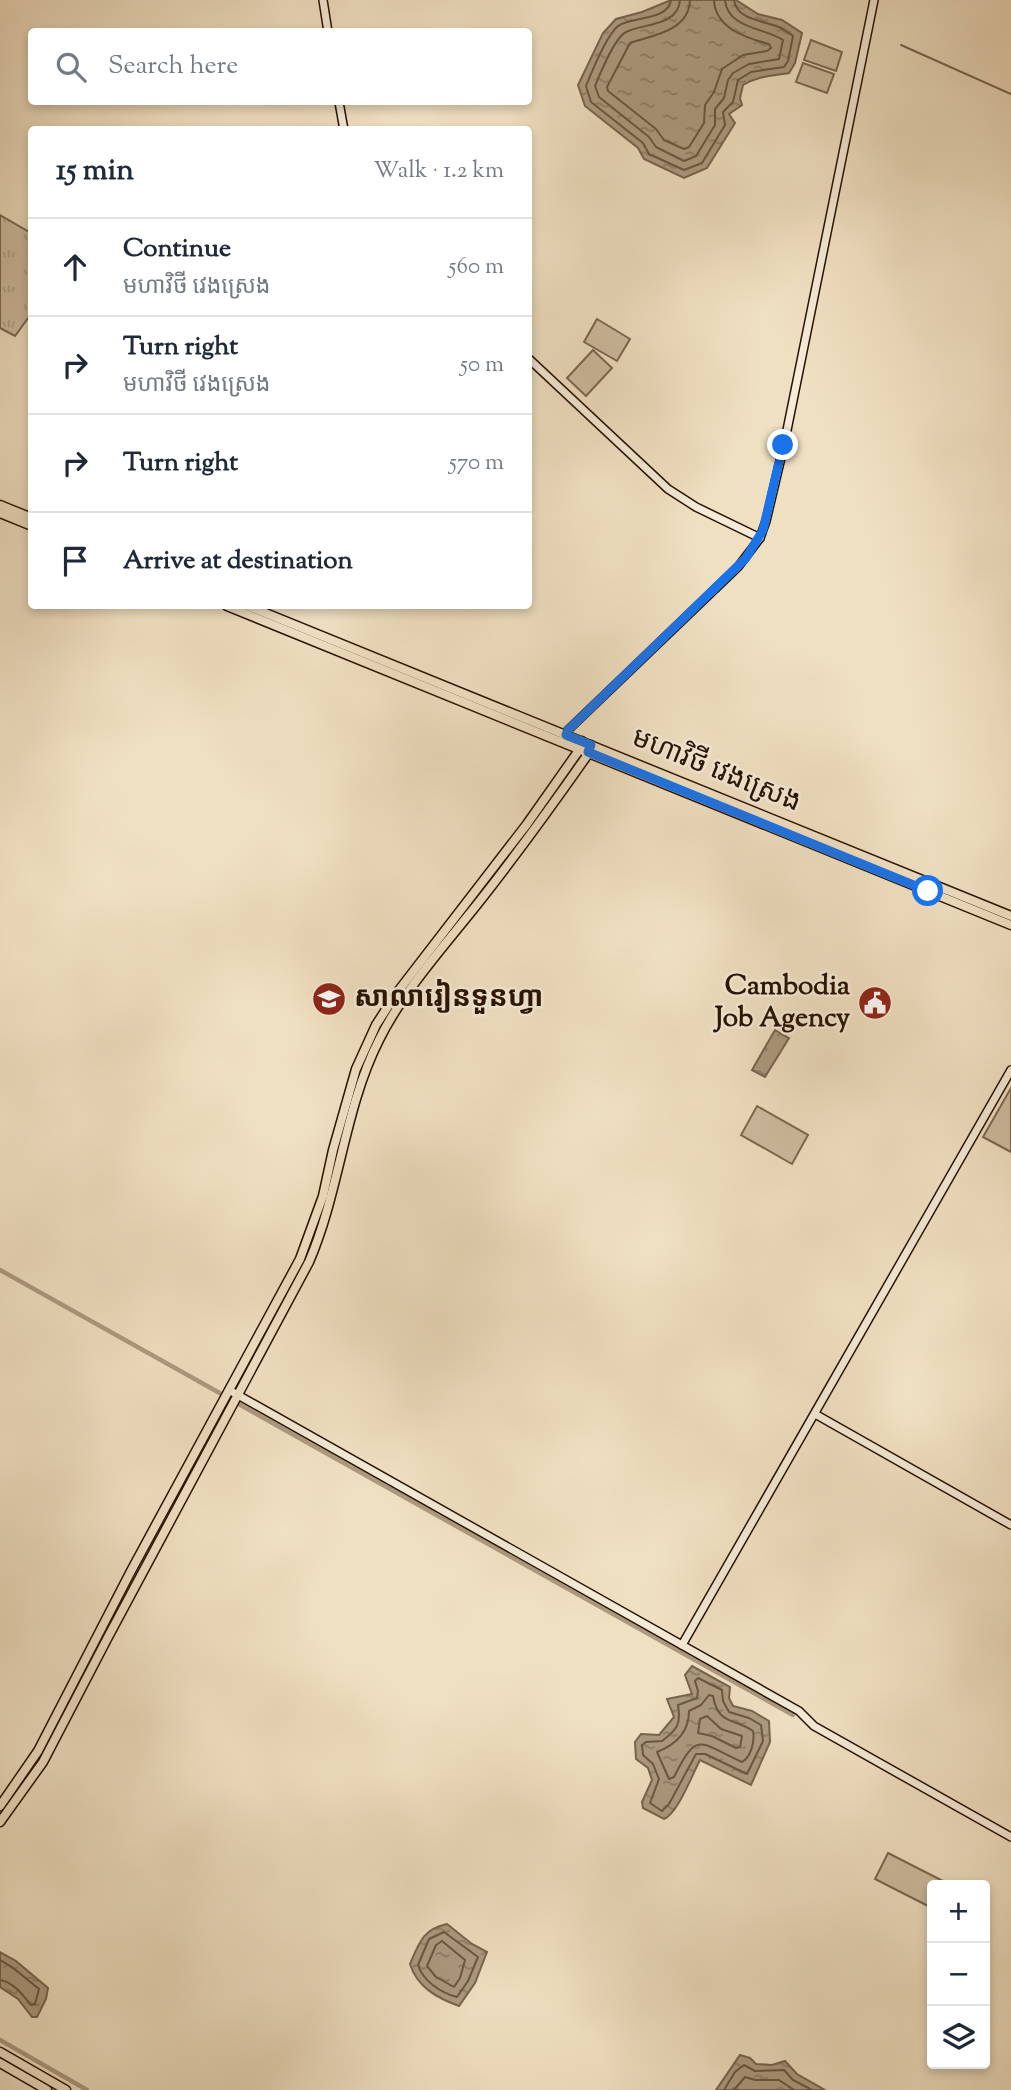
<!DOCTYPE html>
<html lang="en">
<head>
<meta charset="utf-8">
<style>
  body { margin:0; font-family:"Sorts Mill Goudy","Noto Sans Khmer",serif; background:#f6f6f7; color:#1f2937 }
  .controls { position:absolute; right:21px; bottom:21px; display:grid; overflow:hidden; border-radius:7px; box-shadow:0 4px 10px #0003 }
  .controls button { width:63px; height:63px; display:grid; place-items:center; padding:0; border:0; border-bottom:2px solid #e0e1e3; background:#fff; color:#1f2937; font:35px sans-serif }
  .stop { position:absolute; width:21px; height:21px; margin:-16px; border:5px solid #1a73e8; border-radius:50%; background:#fff }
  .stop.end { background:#1a73e8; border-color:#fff; box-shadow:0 2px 7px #0008 }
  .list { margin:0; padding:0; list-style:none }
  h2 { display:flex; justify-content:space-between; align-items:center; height:91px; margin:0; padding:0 28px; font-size:30px }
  h2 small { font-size:23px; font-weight:400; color:#747a83 }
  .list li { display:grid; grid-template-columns:46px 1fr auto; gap:21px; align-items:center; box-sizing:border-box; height:98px; padding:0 28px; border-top:2px solid #e0e1e3 }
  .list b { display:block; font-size:26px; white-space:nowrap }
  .list p { margin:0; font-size:23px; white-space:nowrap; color:#747a83 }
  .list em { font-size:23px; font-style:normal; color:#747a83 }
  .icon { flex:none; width:38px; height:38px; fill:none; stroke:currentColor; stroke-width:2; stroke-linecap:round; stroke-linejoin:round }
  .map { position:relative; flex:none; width:1011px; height:2090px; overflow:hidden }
  .search { position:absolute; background:#fff; box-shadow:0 4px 10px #0003; left:28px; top:28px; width:504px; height:77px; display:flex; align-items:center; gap:18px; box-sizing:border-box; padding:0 24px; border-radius:7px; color:#747a83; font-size:26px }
  .panel { position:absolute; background:#fff; box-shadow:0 4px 10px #0003; left:28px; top:126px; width:504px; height:483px; border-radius:7px }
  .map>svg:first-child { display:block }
  .grass { fill:url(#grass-tufts); stroke:#7a6750; stroke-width:2 }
  .pitch { fill:#cebda1; stroke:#7a6750; stroke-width:2 }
  .water { fill:url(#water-ripples); stroke:#77634d; stroke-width:2 }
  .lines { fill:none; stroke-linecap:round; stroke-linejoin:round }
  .shore { stroke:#6a5640; stroke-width:2 }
  .stream { stroke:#77634d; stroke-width:2 }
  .canal { stroke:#ac9a80; stroke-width:4.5 }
  .secondary-casing { stroke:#271100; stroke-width:10 }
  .primary-casing { stroke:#271100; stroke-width:11 }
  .secondary { stroke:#f5ebd7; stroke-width:7 }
  .primary { stroke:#f0e0c2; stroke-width:8 }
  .route { stroke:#1a73e8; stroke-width:9 }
  .labels { text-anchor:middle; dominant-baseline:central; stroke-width:5; stroke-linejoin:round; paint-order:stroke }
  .street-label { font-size:28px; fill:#271100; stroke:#f5ebd7 }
  .poi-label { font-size:28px; font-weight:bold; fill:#271100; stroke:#f5ebd7; text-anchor:end }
</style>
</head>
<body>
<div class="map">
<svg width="1011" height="2090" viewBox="0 0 1011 2090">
  <defs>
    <pattern id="grass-tufts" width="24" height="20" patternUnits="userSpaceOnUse" patternTransform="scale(1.75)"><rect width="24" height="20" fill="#cebda1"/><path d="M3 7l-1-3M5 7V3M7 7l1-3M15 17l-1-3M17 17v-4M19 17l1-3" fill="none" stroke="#b1a189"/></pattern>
    <pattern id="water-ripples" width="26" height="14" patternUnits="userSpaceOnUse" patternTransform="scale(1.75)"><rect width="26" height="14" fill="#ac9a80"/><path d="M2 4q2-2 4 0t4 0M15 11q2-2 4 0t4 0" fill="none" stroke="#8c7c66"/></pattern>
  </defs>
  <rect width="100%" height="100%" fill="#f0e0c2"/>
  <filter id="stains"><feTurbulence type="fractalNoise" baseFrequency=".00286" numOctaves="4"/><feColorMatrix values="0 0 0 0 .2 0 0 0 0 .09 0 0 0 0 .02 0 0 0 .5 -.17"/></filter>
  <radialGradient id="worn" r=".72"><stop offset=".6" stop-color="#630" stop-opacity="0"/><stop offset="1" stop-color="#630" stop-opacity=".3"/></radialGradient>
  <path class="grass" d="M 0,215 L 31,233 L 31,314 L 15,336 L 0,328 Z"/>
  <g class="pitch">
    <path d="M 811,40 L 842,52 L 836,71 L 804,60 Z"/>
    <path d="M 803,63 L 834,74 L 827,93 L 796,82 Z"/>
    <path d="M 597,319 L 630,339 L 617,361 L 584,342 Z"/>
    <path d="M 593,350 L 612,368 L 586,396 L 567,378 Z"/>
    <path d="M 1011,1088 L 1011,1152 L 983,1137 Z"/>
    <path d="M 757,1106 L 808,1135 L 792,1164 L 741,1135 Z"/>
    <path d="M 888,1853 L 945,1882 L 944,1885 L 932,1885 L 932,1908 L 875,1879 Z"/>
  </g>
  <g class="water">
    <path d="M 671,0 L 736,0 L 758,14 L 782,20 L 802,33 L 795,63 L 789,73 C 773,76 757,76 743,85 L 740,98 L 742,105 L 729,114 L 735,123 L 707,168 L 684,178 L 644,159 L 638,148 L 585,106 L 578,85 L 603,33 L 616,19 L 642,12 Z"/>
    <path d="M 775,1030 L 789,1038 L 765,1077 L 752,1070 Z"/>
    <path d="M 692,1666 L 730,1687 L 729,1698 L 733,1706 L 752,1711 L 769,1721 L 770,1742 L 751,1785 L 700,1760 C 692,1775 678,1813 664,1819 L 643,1808 L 642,1802 L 652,1780 L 648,1768 L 636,1759 L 635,1742 L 641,1734 L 659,1735 L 674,1717 L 667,1699 L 692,1694 L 685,1675 Z"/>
    <path d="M 447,1924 L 472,1944 L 487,1952 L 475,1983 L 459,2006 C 437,1998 417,1987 410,1964 C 419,1943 423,1929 447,1924 Z"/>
    <path d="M 0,1952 L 16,1961 L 48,1988 L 46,1999 L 37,2017 L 32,2017 L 18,1999 L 0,1987 Z"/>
    <path d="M 740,2055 L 750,2058 L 756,2064 L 772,2065 L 785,2061 L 797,2074 L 825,2090 L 716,2090 Z"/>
  </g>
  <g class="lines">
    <g class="shore">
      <path d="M 671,0 C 668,21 632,16 618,26 C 606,36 592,71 586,86 L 591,102 L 643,143 L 649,154 L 684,170 L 702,163 L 725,125 L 723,112 L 733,102 L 738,80 L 751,72 L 784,67 L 788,61 L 793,36 C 789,33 784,29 779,27 C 765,21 736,20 734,0"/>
      <path d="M 680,0 C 678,27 643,23 626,32 C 614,38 600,74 595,86 L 599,97 L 649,137 L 656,147 L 684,161 L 696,156 L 715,125 L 715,109 L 724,98 L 728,80 L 733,73 L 749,64 L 779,59 L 783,40 C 765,28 727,28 725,0"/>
      <path d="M 690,0 C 689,31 653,35 630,43 L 607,87 L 608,91 L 656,129 L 664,140 L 684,149 L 689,147 L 704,123 L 705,105 L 714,92 L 722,69 L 743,55 L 767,51 L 771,48 L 769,44 C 746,38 715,28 714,0"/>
      <path d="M 698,1678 L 722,1690 L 723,1701 L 729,1712 L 749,1718 L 761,1725 L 763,1741 L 747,1774 L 705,1754 L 696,1754 L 669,1804 L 662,1811 L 650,1803 L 659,1779 L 653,1764 L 643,1755 L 642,1745 L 646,1742 L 662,1741 C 678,1729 681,1724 678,1705 L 697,1698 L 698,1691 L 695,1681 Z"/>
      <path d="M 709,1695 L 713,1696 C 718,1725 734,1718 753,1731 C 755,1741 751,1757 742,1762 C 699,1743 698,1729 674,1777 L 669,1779 L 657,1752 C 675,1745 689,1732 689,1711 L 701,1705 Z"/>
      <path d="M 707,1716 L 721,1729 L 742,1736 L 740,1747 L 736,1748 L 712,1736 L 698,1733 L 700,1719 Z"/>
      <path d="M 444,1932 L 478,1957 L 468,1981 L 457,1997 C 441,1993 423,1981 418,1965 L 429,1939 Z"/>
      <path d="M 442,1941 L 465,1960 L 460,1978 L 454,1987 L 436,1977 L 427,1966 L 436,1945 Z"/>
      <path d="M 0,1960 L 12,1967 L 39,1989 L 35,2004 L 31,2005 C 23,1995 13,1982 0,1980"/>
      <path d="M 724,2090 L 735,2072 L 744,2065 L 755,2071 L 784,2070 L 793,2080 L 812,2090"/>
      <path d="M 734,2090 L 745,2077 L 755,2080 L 779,2080 L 794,2090"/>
    </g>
    <path class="stream" d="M 901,45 L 1011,94"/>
    <g class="canal">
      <path d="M 0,1270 L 225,1396"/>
      <path d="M 235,1402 L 793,1715"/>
      <path d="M 0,2040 L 87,2090"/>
    </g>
    <g class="secondary-casing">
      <g id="secondary">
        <path d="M 323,0 L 328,32"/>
        <path d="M 339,102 L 344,130"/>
        <path d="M 528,358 L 668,489 L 696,507 L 760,538"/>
        <path d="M 564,738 L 568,730 L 738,567 L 760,538 L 766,521 L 784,445 L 874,0"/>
        <path d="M 229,1390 L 799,1711 L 814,1726 L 1011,1837"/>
        <path d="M 815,1414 L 1011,1525"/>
        <path d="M 682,1645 L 1011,1070"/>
      </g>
    </g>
    <g class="primary-casing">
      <g id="primary">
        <path d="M 0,505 L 32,518"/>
        <path d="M 0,513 L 32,526"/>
        <path d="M 227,606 L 1011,925"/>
        <path d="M 248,606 L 1011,916"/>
        <path d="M 0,1806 L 38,1751 L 131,1571 L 300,1259 L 323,1196 L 333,1150 L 356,1069 L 376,1025 L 396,994 L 527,824 L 577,753 L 582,741"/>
        <path d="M 0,1822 L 43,1762 L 107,1639 L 309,1262 C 340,1190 344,1109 379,1040 C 403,991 445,945 479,902 C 516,855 551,807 586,757 L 591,745"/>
        <path d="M 0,2052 L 66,2090"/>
        <path d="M 0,2063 L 47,2090"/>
      </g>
    </g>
    <use href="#secondary" class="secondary"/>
    <use href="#primary" class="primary"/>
  </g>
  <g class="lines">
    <path class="route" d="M 783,445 L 763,530 L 746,558 L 568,730 L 566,735 L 591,745 L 588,752 L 928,891"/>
  </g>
  <defs>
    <g id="university-disc" transform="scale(1.75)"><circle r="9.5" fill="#8f2418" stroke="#f5ebd7"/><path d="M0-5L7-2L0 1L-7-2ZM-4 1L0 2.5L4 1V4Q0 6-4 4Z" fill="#fff"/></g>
    <g id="civic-disc" transform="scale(1.75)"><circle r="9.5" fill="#8f2418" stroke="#f5ebd7"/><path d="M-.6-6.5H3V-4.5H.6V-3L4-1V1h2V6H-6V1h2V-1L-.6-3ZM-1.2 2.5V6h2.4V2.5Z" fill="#fff"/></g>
  </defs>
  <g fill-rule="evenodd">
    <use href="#university-disc" x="329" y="999"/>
    <use href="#civic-disc" x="875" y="1003"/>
  </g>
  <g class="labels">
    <g class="street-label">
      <text transform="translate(716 771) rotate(22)">មហាវិថី វេងស្រេង</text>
    </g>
    <g class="poi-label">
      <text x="850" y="987">Cambodia<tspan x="850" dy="32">Job Agency</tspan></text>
      <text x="354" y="999" text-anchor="start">សាលារៀនទួនហ្វា</text>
    </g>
  </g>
  <rect width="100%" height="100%" filter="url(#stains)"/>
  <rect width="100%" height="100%" fill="url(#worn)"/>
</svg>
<div class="controls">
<button>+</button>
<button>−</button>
<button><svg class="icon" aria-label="layers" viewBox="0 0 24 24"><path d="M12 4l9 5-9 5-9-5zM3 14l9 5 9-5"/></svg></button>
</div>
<div class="stop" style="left:928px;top:891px"></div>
<div class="stop end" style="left:783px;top:445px"></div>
<div class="search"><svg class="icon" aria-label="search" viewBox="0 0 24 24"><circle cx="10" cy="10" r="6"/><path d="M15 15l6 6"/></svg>Search here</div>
<section class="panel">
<h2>15 min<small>Walk · 1.2 km</small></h2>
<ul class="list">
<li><svg class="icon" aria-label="ahead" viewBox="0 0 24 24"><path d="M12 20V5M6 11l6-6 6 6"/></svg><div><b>Continue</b><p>មហាវិថី វេងស្រេង</p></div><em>560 m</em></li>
<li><svg class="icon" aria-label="right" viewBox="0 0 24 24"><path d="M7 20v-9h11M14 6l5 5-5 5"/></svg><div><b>Turn right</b><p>មហាវិថី វេងស្រេង</p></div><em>50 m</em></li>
<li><svg class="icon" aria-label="right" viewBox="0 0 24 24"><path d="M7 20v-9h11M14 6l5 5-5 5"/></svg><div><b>Turn right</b></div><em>570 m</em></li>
<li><svg class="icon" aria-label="arrive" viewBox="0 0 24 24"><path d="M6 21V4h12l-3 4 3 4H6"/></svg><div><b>Arrive at destination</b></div></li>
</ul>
</section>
</div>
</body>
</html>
